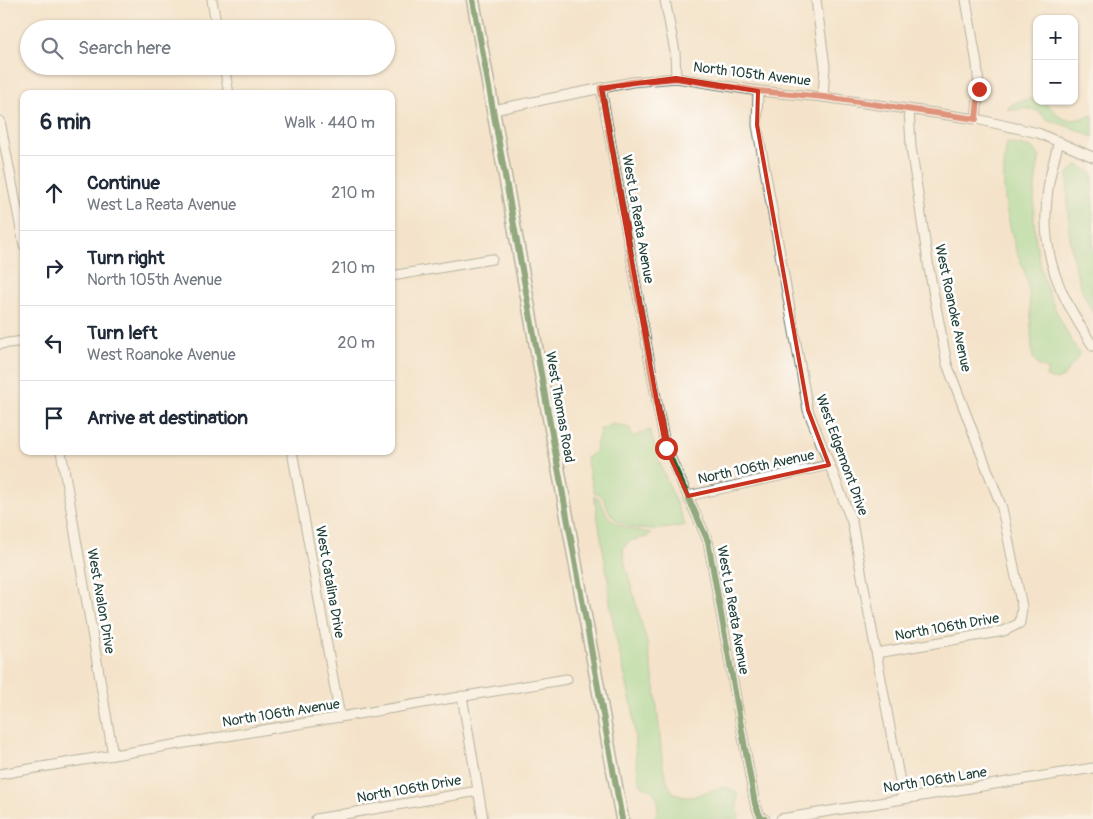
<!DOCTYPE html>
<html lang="en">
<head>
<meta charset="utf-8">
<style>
  body { margin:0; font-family:Pangolin,sans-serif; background:#f6f6f7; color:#1f2937 }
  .controls { position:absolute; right:15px; top:15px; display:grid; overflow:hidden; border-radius:10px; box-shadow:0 1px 4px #0004 }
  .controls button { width:45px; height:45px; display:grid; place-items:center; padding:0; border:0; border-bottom:1px solid #e0e1e3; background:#fff; color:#1f2937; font:25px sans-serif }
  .stop { position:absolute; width:15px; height:15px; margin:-11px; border:4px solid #c8321e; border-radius:50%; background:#fff }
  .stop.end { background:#c8321e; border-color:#fff; box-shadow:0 1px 5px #0008 }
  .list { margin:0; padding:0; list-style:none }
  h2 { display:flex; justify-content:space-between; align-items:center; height:65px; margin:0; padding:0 20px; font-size:21px }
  h2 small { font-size:16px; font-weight:400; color:#747a83 }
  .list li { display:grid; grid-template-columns:32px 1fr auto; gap:15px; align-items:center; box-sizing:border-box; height:75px; padding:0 20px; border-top:1px solid #e0e1e3 }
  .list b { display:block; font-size:19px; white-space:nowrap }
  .list p { margin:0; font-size:16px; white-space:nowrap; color:#747a83 }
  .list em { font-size:16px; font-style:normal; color:#747a83 }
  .icon { flex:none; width:28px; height:28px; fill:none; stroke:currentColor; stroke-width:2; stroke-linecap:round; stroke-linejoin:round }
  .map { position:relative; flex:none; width:1093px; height:819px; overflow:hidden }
  .search { position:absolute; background:#fff; box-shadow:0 1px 4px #0004; left:20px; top:20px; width:375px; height:55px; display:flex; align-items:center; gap:12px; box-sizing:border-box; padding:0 18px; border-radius:28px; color:#747a83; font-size:19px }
  .panel { position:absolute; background:#fff; box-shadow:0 1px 4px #0004; left:20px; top:90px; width:375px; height:365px; border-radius:10px }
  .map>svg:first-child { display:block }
  .green { fill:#95db94; stroke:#5a8c64 }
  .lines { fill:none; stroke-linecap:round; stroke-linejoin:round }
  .street-casing { stroke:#6a7768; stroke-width:11 }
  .secondary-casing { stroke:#6a7768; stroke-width:15 }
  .street { stroke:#fff; stroke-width:9 }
  .secondary { stroke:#fff; stroke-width:12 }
  .cycleway-casing { stroke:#fff; stroke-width:9 }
  .cycleway { stroke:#1b5e20; stroke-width:6 }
  .route { stroke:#c8321e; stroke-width:6 }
  .marked { fill:none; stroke:#c8321e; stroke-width:4; stroke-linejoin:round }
  .labels { text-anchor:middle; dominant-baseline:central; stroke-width:5; stroke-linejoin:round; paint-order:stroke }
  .street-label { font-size:14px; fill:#1f3d34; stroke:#fff }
</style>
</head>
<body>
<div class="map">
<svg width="1093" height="819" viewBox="0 0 1093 819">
  <rect width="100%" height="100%" fill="#fff"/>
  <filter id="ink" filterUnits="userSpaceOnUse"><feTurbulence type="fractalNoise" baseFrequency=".02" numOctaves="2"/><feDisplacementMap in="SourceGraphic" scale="10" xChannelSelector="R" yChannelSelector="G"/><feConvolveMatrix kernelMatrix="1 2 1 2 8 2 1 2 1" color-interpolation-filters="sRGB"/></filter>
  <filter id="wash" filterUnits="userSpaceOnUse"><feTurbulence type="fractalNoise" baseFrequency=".0096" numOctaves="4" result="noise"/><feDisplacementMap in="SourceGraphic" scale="20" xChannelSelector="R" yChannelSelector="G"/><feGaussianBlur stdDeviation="1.12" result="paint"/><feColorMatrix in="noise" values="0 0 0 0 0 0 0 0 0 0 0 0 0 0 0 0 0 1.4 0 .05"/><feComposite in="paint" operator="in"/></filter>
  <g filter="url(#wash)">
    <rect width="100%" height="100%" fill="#f4e3ca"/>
    <g class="green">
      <path d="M 1029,99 L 1035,99 C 1038,102 1045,103 1049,106 C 1053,109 1055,112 1058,115 C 1066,124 1083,118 1093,115 L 1093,137 L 1070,127 L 1046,119 L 1040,112 L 1035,110 L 1023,108 L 1017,110 L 1007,109 C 1013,102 1020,101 1029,99 Z"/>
      <path d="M 1007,143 L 1032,148 L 1040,157 C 1037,167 1036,177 1035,188 C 1029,251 1047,302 1080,355 L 1063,377 L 1056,380 L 1046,377 L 1048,369 L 1039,366 L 1033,358 C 1030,334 1032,310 1028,286 C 1026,273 1020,262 1016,249 C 1005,211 1000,183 1007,143 Z"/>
      <path d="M 1078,165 L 1093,173 L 1093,313 C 1068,268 1067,223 1068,173 Z"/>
      <path d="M 612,424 L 630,428 L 632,437 L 650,430 L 659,461 L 685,525 C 664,530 624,535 610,513 C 605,504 605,495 594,492 L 586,458 L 595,452 L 600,430 Z"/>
      <path d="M 594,496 L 598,497 C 602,503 604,510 607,515 C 617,528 636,531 651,533 L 647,537 L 629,541 L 623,549 L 625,564 L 647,643 L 655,687 L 663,768 L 669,786 L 674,793 L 683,797 L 692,797 L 721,787 L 728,788 L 738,793 L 737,804 L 739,819 L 653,819 C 659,813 660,801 655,794 C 652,790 645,787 640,784 L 636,758 L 633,710 L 615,634 L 610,603 L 608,579 Z"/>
    </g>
  </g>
  <g filter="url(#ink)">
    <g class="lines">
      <g class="street-casing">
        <g id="street">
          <path d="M 212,0 L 217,29"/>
          <path d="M 665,0 L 675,52 L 676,78"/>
          <path d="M 816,0 L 825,66 L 823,97"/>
          <path d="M 966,0 L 977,64 L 979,89 L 976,119"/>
          <path d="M 224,66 L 229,94"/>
          <path d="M 601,88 L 659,414 L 666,448 L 708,541 L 755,804 L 761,818 L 765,819"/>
          <path d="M 758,91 L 757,125 L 808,410 L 852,522 L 903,798"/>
          <path d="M 493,110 L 632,82 L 676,78 L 758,91 L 823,97 L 976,119 L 1038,133 L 1093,157"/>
          <path d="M 0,121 L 24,245"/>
          <path d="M 1059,141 C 1055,157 1050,173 1048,189 C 1039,254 1059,294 1093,346"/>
          <path d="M 391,276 L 492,259"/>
          <path d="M 0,344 L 24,341"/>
          <path d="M 61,451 L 113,755"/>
          <path d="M 292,451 L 340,717"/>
          <path d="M 688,496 L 829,465"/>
          <path d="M 877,653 L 1004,631 L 1020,623 L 1022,607 L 1002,508 L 947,364 L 929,269 L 911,147 L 909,109"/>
          <path d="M 462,696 L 483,819"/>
          <path d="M 0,774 L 567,679"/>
          <path d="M 316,819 L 478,791"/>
          <path d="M 781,819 L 1093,768"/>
        </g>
      </g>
      <g class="secondary-casing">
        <path id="secondary" d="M 473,0 L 622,819"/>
      </g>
      <use href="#street" class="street"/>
      <use href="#secondary" class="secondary"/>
      <g class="cycleway-casing">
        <g id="cycleway">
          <path d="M 473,0 L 622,819"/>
          <path d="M 601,88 L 659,414 L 666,448 L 708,541 L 755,804 L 761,818 L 765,819"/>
        </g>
      </g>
      <use href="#cycleway" class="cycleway"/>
    </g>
  </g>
  <g class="lines" filter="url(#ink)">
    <path class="route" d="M 666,448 L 659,414 L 601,88 L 632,82 L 676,78 L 758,91 L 824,97 L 976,119 L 979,89"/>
  </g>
  <path d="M0 0H1093V819H0ZM 676,78 L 758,91 L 757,125 L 808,410 L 829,465 L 688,496 L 666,448 L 659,414 L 601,88 Z" fill="#f4e3ca" fill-opacity=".55" fill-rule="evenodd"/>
  <path class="marked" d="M 676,78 L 758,91 L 757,125 L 808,410 L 829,465 L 688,496 L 666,448 L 659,414 L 601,88 Z"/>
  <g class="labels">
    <g class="street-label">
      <text transform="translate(752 74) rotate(7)">North 105th Avenue</text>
      <text transform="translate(638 219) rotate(80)">West La Reata Avenue</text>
      <text transform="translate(953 308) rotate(78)">West Roanoke Avenue</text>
      <text transform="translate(560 407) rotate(80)">West Thomas Road</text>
      <text transform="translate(842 455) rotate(70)">West Edgemont Drive</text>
      <text transform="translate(756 467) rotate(-12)">North 106th Avenue</text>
      <text transform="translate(330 582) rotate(80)">West Catalina Drive</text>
      <text transform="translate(101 601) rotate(80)">West Avalon Drive</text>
      <text transform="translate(733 610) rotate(80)">West La Reata Avenue</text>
      <text transform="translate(947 627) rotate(-10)">North 106th Drive</text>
      <text transform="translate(281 713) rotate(-9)">North 106th Avenue</text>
      <text transform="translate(935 780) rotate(-9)">North 106th Lane</text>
      <text transform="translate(409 789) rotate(-10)">North 106th Drive</text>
    </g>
  </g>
</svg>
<div class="controls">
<button>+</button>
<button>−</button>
</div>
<div class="stop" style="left:666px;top:448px"></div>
<div class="stop end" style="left:979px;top:89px"></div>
<div class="search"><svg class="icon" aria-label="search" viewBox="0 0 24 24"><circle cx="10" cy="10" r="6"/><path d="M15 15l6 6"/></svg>Search here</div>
<section class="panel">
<h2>6 min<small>Walk · 440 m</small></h2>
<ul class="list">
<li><svg class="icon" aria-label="ahead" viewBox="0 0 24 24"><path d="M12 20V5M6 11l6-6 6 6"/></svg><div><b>Continue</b><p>West La Reata Avenue</p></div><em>210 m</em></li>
<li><svg class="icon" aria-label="right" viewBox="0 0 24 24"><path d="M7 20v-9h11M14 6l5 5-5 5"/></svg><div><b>Turn right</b><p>North 105th Avenue</p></div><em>210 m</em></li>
<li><svg class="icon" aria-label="left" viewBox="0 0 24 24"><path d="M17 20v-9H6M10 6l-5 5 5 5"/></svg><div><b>Turn left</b><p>West Roanoke Avenue</p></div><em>20 m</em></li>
<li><svg class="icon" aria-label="arrive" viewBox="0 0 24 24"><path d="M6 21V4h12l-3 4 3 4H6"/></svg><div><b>Arrive at destination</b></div></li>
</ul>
</section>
</div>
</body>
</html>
